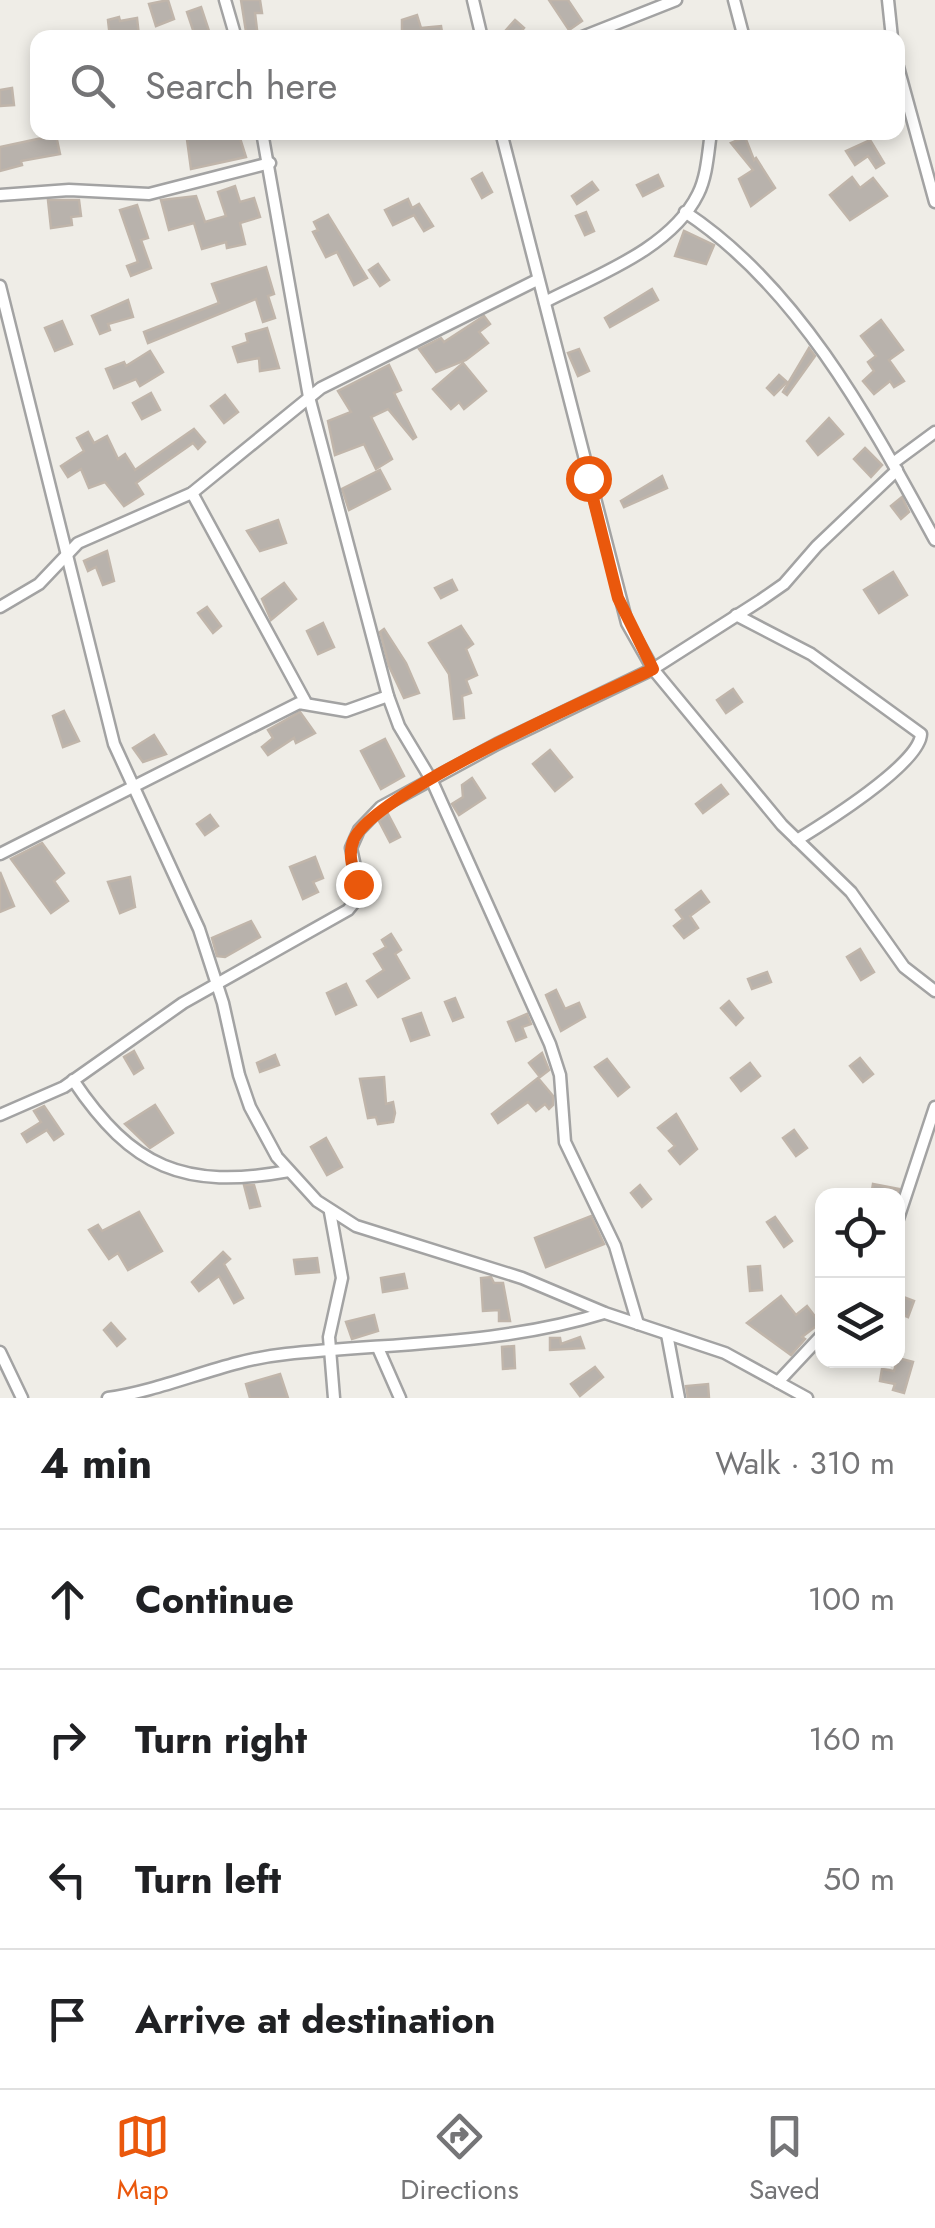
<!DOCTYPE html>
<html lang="en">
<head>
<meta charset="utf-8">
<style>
  body { margin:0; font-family:Jost,sans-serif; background:#f2f2f2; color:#202124 }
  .controls { position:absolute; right:30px; bottom:30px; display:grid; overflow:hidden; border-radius:20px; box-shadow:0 5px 15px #0003 }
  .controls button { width:90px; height:90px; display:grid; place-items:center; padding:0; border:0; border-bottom:2px solid #e0e0e0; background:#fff; color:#202124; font:50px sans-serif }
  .stop { position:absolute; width:30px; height:30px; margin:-22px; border:8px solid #ea580c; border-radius:50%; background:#fff }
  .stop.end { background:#ea580c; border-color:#fff; box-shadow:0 2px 10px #0008 }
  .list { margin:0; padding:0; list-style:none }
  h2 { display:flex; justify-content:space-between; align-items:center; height:130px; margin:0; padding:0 40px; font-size:42px }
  h2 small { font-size:32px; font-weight:400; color:#757577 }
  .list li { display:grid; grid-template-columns:65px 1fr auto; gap:30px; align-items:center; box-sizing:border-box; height:140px; padding:0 40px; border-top:2px solid #e0e0e0 }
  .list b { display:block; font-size:38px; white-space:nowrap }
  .list em { font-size:32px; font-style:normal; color:#757577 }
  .icon { flex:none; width:55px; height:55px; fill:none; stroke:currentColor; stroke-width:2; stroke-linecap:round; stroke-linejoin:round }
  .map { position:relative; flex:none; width:935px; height:1398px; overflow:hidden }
  .search { position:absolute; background:#fff; box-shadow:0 5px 15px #0003; left:30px; right:30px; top:30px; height:110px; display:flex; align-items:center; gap:25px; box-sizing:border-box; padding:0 35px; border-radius:20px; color:#757577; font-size:38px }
  .sheet { height:690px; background:#fff }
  nav { display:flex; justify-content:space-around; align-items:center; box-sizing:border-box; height:140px; border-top:2px solid #e0e0e0; background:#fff; font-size:28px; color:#757577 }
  nav a { display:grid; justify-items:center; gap:5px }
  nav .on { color:#ea580c }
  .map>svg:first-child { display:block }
  .building { fill:#b8b2ac; stroke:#c0b5aa; stroke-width:2.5 }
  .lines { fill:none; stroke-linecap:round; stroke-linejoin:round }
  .minor-casing { stroke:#a3a3a3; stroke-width:15 }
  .minor { stroke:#fff; stroke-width:10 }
  .route { stroke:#ea580c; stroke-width:12 }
</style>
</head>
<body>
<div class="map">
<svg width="935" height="1398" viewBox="0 0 935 1398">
  <rect width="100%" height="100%" fill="#efede7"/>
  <g class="building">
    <path d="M 168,0 L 174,19 L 156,26 L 149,4 Z"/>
    <path d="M 241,0 L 260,0 L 262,13 L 255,13 L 258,38 L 247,38 Z"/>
    <path d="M 549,0 L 568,0 L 582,21 L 569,30 Z"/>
    <path d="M 201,7 L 209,31 L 195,36 L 187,12 Z"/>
    <path d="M 417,15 L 421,28 L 441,26 L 443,38 L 402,38 L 402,20 Z"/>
    <path d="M 119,17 L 120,21 L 137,18 L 139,36 L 110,38 L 108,20 Z"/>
    <path d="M 515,20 L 524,28 L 516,38 L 499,38 Z"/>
    <path d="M 12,88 L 14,105 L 0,106 L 0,90 Z"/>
    <path d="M 186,132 L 205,132 L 207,139 L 238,132 L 246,157 L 191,169 Z"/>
    <path d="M 56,135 L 60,154 L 21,161 L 22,165 L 0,171 L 0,147 Z"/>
    <path d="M 745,137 L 754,160 L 756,158 L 775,188 L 751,206 L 739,179 L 753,170 L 731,143 Z"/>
    <path d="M 870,140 L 884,163 L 876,168 L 868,156 L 855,165 L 846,151 Z"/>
    <path d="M 482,173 L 492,192 L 482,198 L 472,179 Z"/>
    <path d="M 658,175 L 663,186 L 643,196 L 637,185 Z"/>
    <path d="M 852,177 L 860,188 L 873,178 L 887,196 L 850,220 L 830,195 Z"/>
    <path d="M 592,182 L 598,190 L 577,204 L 572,196 Z"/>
    <path d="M 235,186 L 240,202 L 254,198 L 260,217 L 240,223 L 245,244 L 227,248 L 226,242 L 202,249 L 194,223 L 169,230 L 161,200 L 196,196 L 205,222 L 226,216 L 218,192 Z"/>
    <path d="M 408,199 L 412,208 L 419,204 L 433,226 L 424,231 L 414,215 L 393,225 L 385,210 Z"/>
    <path d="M 48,200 L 79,200 L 81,216 L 71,217 L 72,225 L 51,228 Z"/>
    <path d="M 137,205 L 148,238 L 141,240 L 151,268 L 131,276 L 127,266 L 138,262 L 120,210 Z"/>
    <path d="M 586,212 L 594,231 L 585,235 L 576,216 Z"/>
    <path d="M 328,215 L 367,278 L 354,285 L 337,252 L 326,257 L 313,232 L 318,230 L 314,222 Z"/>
    <path d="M 684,231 L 714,245 L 706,264 L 675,256 Z"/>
    <path d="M 378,264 L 389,280 L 380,286 L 369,270 Z"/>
    <path d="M 266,267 L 274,294 L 268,296 L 275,318 L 263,322 L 256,299 L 148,343 L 144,332 L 219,303 L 212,284 Z"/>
    <path d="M 652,289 L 658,300 L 610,327 L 605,318 Z"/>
    <path d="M 128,300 L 133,317 L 108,324 L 110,330 L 100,334 L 92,316 Z"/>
    <path d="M 484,316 L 490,324 L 479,332 L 488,343 L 466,360 L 436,372 L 419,349 L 441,338 L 444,342 Z"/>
    <path d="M 881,320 L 903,350 L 889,360 L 904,381 L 894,387 L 890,381 L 874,394 L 863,381 L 874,371 L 868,362 L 876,356 L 861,336 Z"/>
    <path d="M 62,321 L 72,344 L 55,351 L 45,328 Z"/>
    <path d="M 267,328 L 279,368 L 260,371 L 259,358 L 238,362 L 233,347 L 248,342 L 246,334 Z"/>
    <path d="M 809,348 L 815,356 L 787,395 L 783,392 Z"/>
    <path d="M 579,349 L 589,371 L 578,376 L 568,353 Z"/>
    <path d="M 150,351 L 163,372 L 140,386 L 136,379 L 114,388 L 106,369 L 124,362 L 126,366 Z"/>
    <path d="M 463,363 L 486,391 L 464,409 L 459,402 L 451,409 L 433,389 Z"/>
    <path d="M 389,365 L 401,390 L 394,393 L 416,437 L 413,439 L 388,409 L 371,417 L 392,459 L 376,469 L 364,444 L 335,455 L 328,421 L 351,412 L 338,391 Z"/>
    <path d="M 779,375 L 787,382 L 774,395 L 767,388 Z"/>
    <path d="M 151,393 L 160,410 L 142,419 L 133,403 Z"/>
    <path d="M 225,395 L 238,412 L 224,423 L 211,406 Z"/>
    <path d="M 829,418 L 843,434 L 818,455 L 807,441 Z"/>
    <path d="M 194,429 L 205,442 L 198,449 L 193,443 L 136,483 L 143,494 L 124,506 L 105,482 L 89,488 L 81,469 L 68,477 L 61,466 L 84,451 L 77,438 L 88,432 L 94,443 L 107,436 L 118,459 L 125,454 L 135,470 Z"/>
    <path d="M 865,448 L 882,465 L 871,477 L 854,459 Z"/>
    <path d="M 380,470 L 390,489 L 349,510 L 342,489 Z"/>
    <path d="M 662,476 L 667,488 L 624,507 L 621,501 Z"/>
    <path d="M 902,497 L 909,512 L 901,519 L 891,506 Z"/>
    <path d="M 278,520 L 286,543 L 260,551 L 247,531 Z"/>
    <path d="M 107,551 L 114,581 L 103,585 L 96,567 L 88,571 L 84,561 Z"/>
    <path d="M 893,572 L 907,595 L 879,613 L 864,590 Z"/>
    <path d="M 452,580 L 457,590 L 441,598 L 435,588 Z"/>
    <path d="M 284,583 L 296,599 L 271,620 L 262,599 Z"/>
    <path d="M 207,607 L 221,626 L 213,633 L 198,613 Z"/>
    <path d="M 323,623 L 334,647 L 318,654 L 307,631 Z"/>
    <path d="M 461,626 L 473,644 L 466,649 L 477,675 L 466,680 L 471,693 L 462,696 L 464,718 L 454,719 L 449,674 L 429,643 Z"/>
    <path d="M 384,629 L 406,663 L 419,693 L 404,698 L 389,666 L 380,632 Z"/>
    <path d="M 733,689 L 742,702 L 726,713 L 717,700 Z"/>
    <path d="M 64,711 L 79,741 L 63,747 L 53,716 Z"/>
    <path d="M 300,712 L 315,733 L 296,743 L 294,738 L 268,755 L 262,747 L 273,738 L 268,730 Z"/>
    <path d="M 154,735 L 166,754 L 143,762 L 133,748 Z"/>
    <path d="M 385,739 L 404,776 L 381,789 L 361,751 Z"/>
    <path d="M 550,750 L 572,777 L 555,791 L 533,764 Z"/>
    <path d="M 472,778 L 485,798 L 459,815 L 452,804 L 463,797 L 462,785 Z"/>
    <path d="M 721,785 L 728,794 L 703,813 L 696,804 Z"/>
    <path d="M 388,814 L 400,837 L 390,842 L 379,821 Z"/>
    <path d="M 210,815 L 218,826 L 205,835 L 197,824 Z"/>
    <path d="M 42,843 L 64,873 L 54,881 L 68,901 L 51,913 L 11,859 Z"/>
    <path d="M 315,857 L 323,878 L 313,882 L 318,892 L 303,899 L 290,867 Z"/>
    <path d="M 0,872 L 14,906 L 0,912 Z"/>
    <path d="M 130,877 L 135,907 L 120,913 L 108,882 Z"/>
    <path d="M 701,891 L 709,902 L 690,916 L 698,928 L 684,938 L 674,926 L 683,919 L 676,910 Z"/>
    <path d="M 251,921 L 260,937 L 225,957 L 217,956 L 212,938 Z"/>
    <path d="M 391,934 L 401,950 L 395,954 L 409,978 L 378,997 L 367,981 L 384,970 L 374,954 L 386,947 L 382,940 Z"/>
    <path d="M 860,949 L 874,972 L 861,980 L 847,957 Z"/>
    <path d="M 767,972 L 771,982 L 752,989 L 748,979 Z"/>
    <path d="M 346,984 L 356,1005 L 336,1014 L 327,993 Z"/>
    <path d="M 556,990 L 565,1009 L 579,1003 L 585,1017 L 561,1031 L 546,995 Z"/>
    <path d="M 455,998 L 463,1017 L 453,1021 L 445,1002 Z"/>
    <path d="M 729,1001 L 743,1018 L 736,1025 L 721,1008 Z"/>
    <path d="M 421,1013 L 429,1035 L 411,1041 L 403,1019 Z"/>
    <path d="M 527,1014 L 531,1024 L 522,1027 L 526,1037 L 516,1041 L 508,1022 Z"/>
    <path d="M 134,1051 L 143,1068 L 134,1074 L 124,1057 Z"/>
    <path d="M 542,1053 L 549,1070 L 540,1077 L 529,1063 Z"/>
    <path d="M 275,1055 L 279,1065 L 260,1072 L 257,1063 Z"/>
    <path d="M 860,1058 L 873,1074 L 863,1082 L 850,1066 Z"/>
    <path d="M 607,1059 L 629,1087 L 618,1096 L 595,1067 Z"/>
    <path d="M 750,1063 L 760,1076 L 741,1091 L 731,1078 Z"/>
    <path d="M 384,1077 L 386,1104 L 393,1102 L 395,1113 L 393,1122 L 378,1124 L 376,1117 L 368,1118 L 360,1079 Z"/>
    <path d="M 538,1078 L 553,1096 L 553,1105 L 549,1109 L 545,1104 L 536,1111 L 528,1102 L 498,1123 L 492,1114 Z"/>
    <path d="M 155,1105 L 173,1133 L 150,1148 L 125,1124 Z"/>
    <path d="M 44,1106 L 63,1134 L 54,1140 L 47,1130 L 27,1142 L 22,1134 L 41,1122 L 34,1111 Z"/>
    <path d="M 676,1114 L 697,1149 L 680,1164 L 669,1151 L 675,1146 L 658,1128 Z"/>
    <path d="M 794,1130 L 807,1148 L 796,1156 L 783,1138 Z"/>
    <path d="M 326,1138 L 342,1167 L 327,1175 L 311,1147 Z"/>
    <path d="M 873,1184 L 899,1189 L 897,1196 L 871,1196 Z"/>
    <path d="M 244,1185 L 254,1185 L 260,1206 L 250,1208 Z"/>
    <path d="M 640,1185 L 651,1199 L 642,1207 L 631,1193 Z"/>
    <path d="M 139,1212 L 162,1251 L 128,1270 L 118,1253 L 109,1259 L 89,1230 L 98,1225 L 102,1231 Z"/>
    <path d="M 591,1216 L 604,1244 L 546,1267 L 535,1238 Z"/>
    <path d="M 775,1217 L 792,1241 L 784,1247 L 767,1222 Z"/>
    <path d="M 223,1252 L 230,1259 L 224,1264 L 243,1298 L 234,1303 L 219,1276 L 199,1291 L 192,1282 Z"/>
    <path d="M 317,1258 L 319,1272 L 296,1274 L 294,1260 Z"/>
    <path d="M 760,1266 L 762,1290 L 750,1291 L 748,1267 Z"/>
    <path d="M 404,1274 L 407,1288 L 383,1292 L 381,1278 Z"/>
    <path d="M 491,1277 L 494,1283 L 503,1283 L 510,1321 L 499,1321 L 499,1310 L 483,1311 L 481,1278 Z"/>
    <path d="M 898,1295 L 914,1301 L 908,1317 L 898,1313 Z"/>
    <path d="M 781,1296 L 796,1315 L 807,1306 L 820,1323 L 802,1337 L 805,1339 L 791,1355 L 747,1323 Z"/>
    <path d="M 374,1315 L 378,1331 L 352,1339 L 346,1322 Z"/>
    <path d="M 111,1323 L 125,1339 L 117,1346 L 104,1330 Z"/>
    <path d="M 580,1337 L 584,1348 L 550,1350 L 550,1338 L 560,1338 L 561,1344 Z"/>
    <path d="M 514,1346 L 515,1368 L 503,1369 L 502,1347 Z"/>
    <path d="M 898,1358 L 913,1362 L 904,1393 L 893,1390 L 895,1384 L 880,1381 L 882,1369 L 894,1371 Z"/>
    <path d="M 595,1367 L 603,1377 L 580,1396 L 571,1384 Z"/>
    <path d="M 280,1374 L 288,1398 L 250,1398 L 246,1384 Z"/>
    <path d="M 708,1384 L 709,1398 L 688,1398 L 686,1386 Z"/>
  </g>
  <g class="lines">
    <g class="minor-casing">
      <g id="minor">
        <path d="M 225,0 L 236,38"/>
        <path d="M 473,0 L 482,38"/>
        <path d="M 734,0 L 744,38"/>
        <path d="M 888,0 L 892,38"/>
        <path d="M 580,38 L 676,0"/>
        <path d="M 898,67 L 935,202"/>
        <path d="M 262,132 L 309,397 L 388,696 L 399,726 L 432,781 L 550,1044 L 560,1075 L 565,1142 L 615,1246 L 638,1324"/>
        <path d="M 501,132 L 627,623 L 653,669 L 782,825 L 851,892 L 904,967 L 935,991"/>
        <path d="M 0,195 L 69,190 L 149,194 L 270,163"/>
        <path d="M 685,212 C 800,288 871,423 935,540"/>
        <path d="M 0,286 L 114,744 L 199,929 L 223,1003 L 239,1075 L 250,1107 L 277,1157 L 317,1201 L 356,1226 L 522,1278 L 605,1313 L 725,1353 L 807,1398"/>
        <path d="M 545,302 C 595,276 671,249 698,194 C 707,176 708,153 711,132"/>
        <path d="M 893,463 L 935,432"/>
        <path d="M 192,493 L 305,701"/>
        <path d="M 0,607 L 39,584 L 78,543 L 192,493 L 321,388 L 537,280"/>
        <path d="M 736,615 L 811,654 L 921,734 C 920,764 823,824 797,840"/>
        <path d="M 0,854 L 299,703 L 346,711 L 388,696"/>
        <path d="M 73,1080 C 132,1168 184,1190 289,1171"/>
        <path d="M 0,1115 L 64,1087 L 183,1003 L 348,910 L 361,894 L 351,848 L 359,830 L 381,807 L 497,744 L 653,669 L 761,600 L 784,584 L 817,546 L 897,470"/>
        <path d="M 330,1212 L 342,1278 L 329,1337 L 334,1398"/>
        <path d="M 898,1219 L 935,1107"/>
        <path d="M 667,1334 L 679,1398"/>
        <path d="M 378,1348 L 400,1398"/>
        <path d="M 0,1352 L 22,1398"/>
        <path d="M 778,1382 L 822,1335"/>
        <path d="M 108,1398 C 169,1389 225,1360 286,1354 C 392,1343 501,1345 604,1313"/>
      </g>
    </g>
    <use href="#minor" class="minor"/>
  </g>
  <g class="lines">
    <path class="route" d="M 358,884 C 353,869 347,855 354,839 C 377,791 595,697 653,669 L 618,598 L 588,478"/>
  </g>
</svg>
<div class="controls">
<button><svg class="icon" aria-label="locate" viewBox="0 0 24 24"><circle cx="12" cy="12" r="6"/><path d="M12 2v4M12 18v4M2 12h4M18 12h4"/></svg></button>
<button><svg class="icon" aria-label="layers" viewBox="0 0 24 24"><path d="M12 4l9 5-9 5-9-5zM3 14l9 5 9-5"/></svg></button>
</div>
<div class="stop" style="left:588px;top:478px"></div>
<div class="stop end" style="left:358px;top:884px"></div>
<div class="search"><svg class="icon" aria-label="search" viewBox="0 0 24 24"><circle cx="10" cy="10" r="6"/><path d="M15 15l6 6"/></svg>Search here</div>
</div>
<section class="sheet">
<h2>4 min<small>Walk · 310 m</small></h2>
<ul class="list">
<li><svg class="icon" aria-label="ahead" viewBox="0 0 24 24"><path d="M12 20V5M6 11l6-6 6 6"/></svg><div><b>Continue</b></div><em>100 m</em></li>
<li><svg class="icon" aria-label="right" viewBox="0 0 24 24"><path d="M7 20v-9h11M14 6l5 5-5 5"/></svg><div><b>Turn right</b></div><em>160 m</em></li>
<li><svg class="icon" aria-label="left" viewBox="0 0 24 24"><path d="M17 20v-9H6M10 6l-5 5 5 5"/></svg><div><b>Turn left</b></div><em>50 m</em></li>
<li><svg class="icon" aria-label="arrive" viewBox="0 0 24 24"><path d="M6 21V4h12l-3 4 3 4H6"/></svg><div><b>Arrive at destination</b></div></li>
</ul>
</section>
<nav>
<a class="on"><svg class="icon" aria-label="map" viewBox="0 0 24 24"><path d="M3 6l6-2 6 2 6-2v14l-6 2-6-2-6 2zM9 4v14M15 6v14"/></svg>Map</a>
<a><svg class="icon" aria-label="directions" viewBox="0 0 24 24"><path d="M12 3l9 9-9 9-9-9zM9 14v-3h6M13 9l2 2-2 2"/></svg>Directions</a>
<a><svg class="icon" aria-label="saved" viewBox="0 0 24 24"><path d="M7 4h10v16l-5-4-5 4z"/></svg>Saved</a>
</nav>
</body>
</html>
